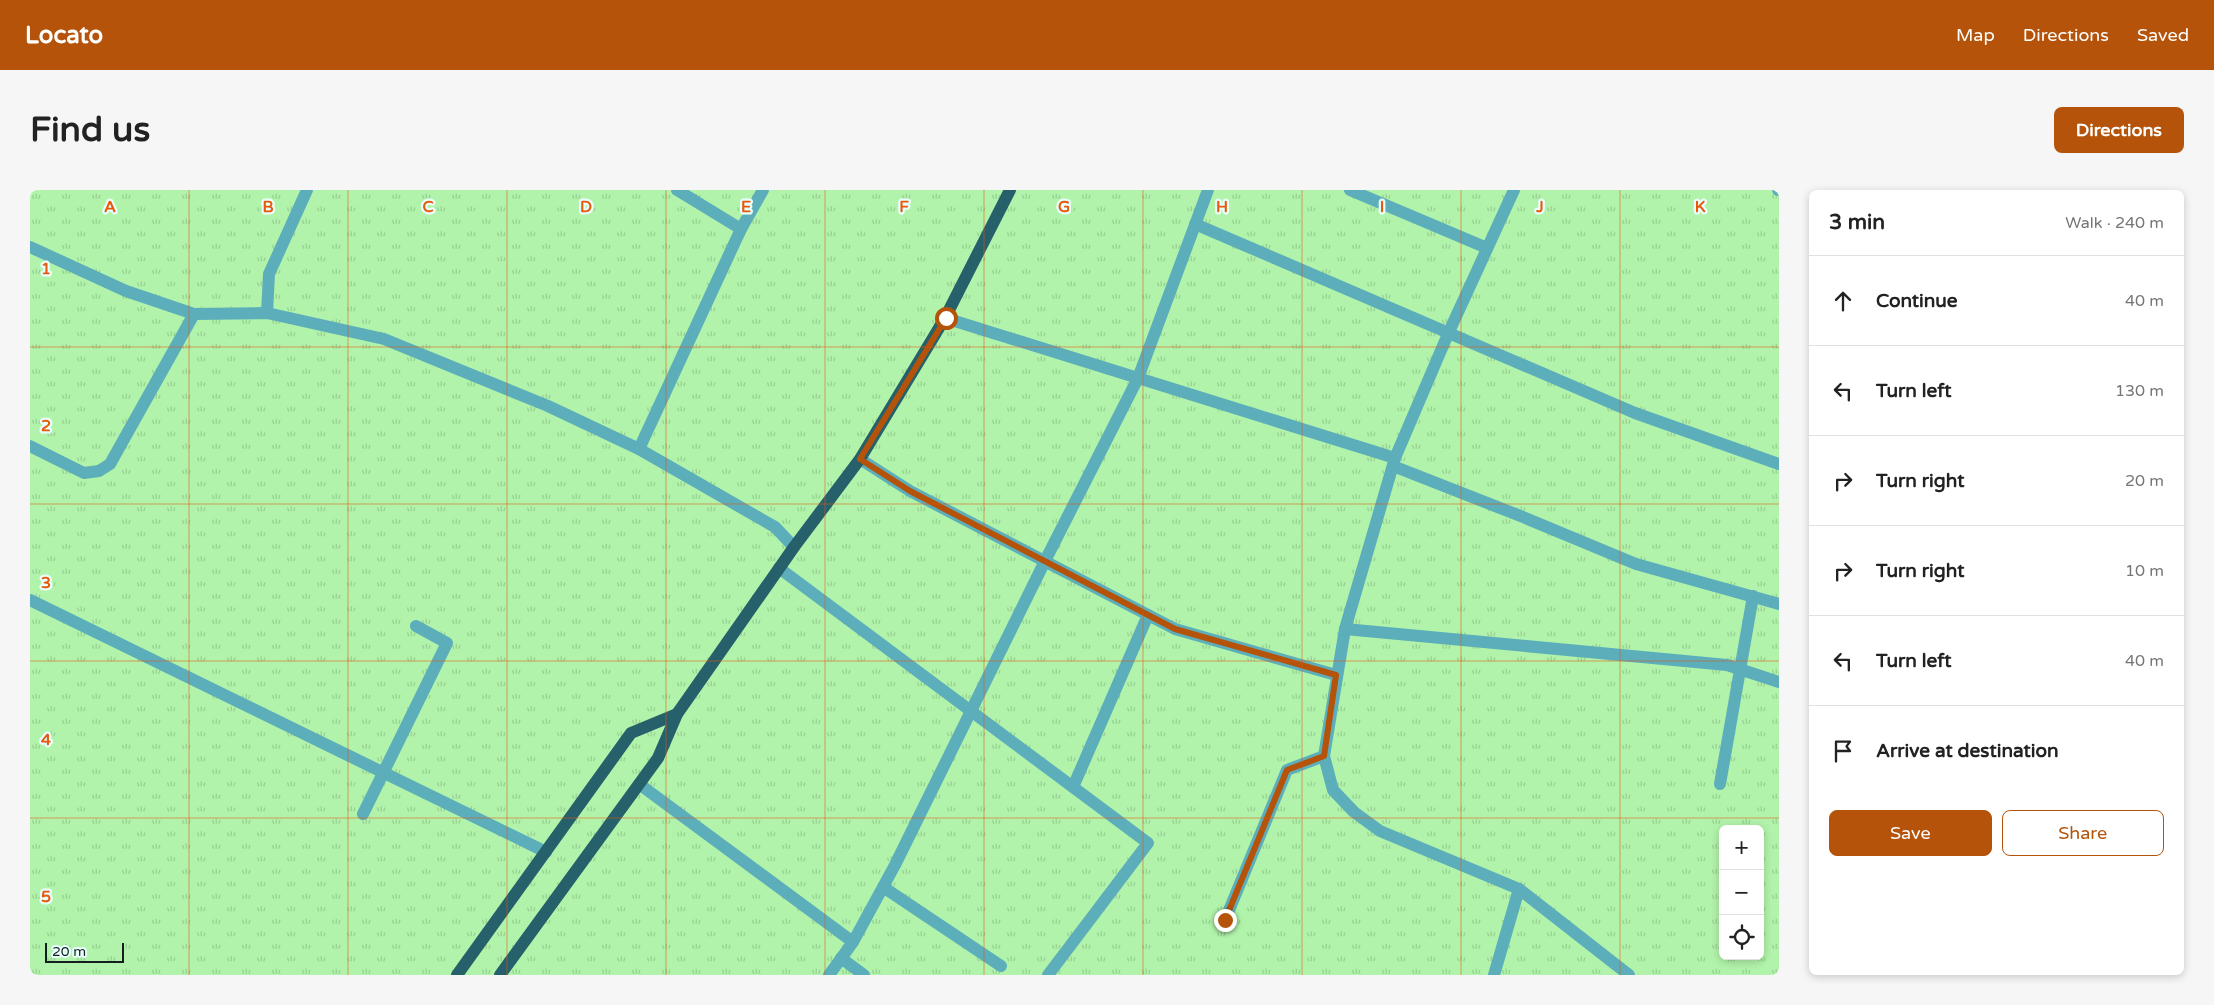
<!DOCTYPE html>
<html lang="en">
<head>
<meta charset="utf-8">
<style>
  body { margin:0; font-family:"Varela Round",sans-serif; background:#f6f6f6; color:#222 }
  .controls { position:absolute; right:15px; bottom:15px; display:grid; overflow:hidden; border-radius:8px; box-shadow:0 2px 8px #0003 }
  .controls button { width:45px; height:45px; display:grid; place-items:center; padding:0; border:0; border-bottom:1px solid #e0e0e0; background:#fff; color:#222; font:25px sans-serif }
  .scale { position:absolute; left:15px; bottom:12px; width:79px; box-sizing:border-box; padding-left:5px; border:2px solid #141e1d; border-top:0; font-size:14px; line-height:18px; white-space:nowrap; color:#141e1d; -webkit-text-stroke:4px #e8fffc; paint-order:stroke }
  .stop { position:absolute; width:15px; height:15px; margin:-11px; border:4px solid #b45309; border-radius:50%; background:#fff }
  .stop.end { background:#b45309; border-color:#fff; box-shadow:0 1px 5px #0008 }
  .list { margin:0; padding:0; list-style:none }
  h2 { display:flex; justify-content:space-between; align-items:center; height:65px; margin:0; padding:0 20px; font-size:21px }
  h2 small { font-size:16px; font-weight:400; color:#767676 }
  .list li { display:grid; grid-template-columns:32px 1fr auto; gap:15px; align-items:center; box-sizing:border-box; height:90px; padding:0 20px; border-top:1px solid #e0e0e0 }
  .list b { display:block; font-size:19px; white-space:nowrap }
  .list em { font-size:16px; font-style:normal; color:#767676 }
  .actions { display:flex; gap:10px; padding:15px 20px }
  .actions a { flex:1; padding:11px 0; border:1px solid #b45309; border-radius:8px; text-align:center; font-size:18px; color:#b45309 }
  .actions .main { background:#b45309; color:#fff }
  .icon { flex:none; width:28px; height:28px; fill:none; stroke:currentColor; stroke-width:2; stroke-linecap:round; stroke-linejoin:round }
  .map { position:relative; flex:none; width:1749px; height:785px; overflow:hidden; border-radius:8px }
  header { display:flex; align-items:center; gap:30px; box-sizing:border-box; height:70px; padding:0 25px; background:#b45309; color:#fff }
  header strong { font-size:24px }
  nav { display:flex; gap:28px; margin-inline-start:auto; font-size:18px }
  .intro { display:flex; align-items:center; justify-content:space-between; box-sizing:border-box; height:120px; padding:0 30px }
  h1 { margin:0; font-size:35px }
  .button { padding:12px 22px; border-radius:8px; background:#b45309; color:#fff; font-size:18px; font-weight:700 }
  main { display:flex; gap:30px; padding:0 30px }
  aside { flex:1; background:#fff; border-radius:8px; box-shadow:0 2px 8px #0003 }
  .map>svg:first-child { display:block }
  .grass { fill:url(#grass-tufts); fill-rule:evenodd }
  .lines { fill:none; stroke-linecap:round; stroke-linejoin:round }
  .minor { stroke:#5caebb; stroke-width:12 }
  .primary { stroke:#26606a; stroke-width:12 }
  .route { stroke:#b45309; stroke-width:6 }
  .grid { fill:none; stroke:#e8590c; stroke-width:1; stroke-opacity:0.55 }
  .grid-label { font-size:16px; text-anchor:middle; font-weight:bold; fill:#e8590c; stroke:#e8fffc; stroke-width:4.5; stroke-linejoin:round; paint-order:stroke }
</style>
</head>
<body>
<header>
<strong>Locato</strong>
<nav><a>Map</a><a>Directions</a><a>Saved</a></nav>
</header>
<div class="intro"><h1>Find us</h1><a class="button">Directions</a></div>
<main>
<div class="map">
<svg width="1749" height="785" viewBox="0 0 1749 785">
  <defs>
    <pattern id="grass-tufts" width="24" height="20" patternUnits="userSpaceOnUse" patternTransform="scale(1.25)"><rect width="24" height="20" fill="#b1f3aa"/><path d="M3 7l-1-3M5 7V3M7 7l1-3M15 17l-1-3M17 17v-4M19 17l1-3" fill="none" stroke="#97d092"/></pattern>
  </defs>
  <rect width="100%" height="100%" fill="#e8fffc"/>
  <path class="grass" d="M 0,0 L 1749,0 L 1749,785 L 0,785 ZM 1693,639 L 1730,639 L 1730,766 L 1693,766 Z"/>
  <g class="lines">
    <g class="minor">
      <path d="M 647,0 L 711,39"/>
      <path d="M 1320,0 L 1457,58"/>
      <path d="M 1484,0 L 1418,144 L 1365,268 L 1315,439 L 1294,566 L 1303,600 L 1324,622 L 1350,641 L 1489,699 L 1599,785"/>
      <path d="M 1748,0 L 1749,0"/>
      <path d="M 1165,34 L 1605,223 L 1749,274"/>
      <path d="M 0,57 L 96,101 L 164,124 L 237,123 L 354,149 L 518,216 L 609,259 L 745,337 L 764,357"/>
      <path d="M 237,123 L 239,84 L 277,0"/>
      <path d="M 915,128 L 1365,268"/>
      <path d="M 0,256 L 54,283 L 69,281 L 80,274 L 164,124"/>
      <path d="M 609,259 L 711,39 L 733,0"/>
      <path d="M 830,269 L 880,301 L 1145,439 L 1306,485"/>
      <path d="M 1363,276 L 1493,327 L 1606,374 L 1749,414"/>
      <path d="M 749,378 L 1118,653 L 1018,785"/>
      <path d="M 0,410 L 516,662"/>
      <path d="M 1315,439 L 1697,475 L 1749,492"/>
      <path d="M 609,594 L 823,752"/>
      <path d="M 1690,594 L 1723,406"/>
      <path d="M 1043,597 L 1118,425"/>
      <path d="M 333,624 L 417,453 L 386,436"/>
      <path d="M 853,697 L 971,776"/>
      <path d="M 1195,730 L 1257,580 L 1294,566"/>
      <path d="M 811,768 L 834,785"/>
      <path d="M 799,785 L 823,752 L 865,675 L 1015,371 L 1108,188 L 1178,0"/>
      <path d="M 1464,785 L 1489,699"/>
    </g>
    <g class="primary">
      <path d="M 427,785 L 601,543 L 647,524"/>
      <path d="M 470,785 L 628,568 L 647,524 L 764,357 L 830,269 L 915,128 L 980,0"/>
    </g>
  </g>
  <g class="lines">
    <path class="route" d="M 916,128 L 830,269 L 880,301 L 1145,439 L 1306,485 L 1294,566 L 1257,580 L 1195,730"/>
  </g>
  <path class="grid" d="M 159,0 L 159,785M 318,0 L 318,785M 477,0 L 477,785M 636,0 L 636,785M 795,0 L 795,785M 954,0 L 954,785M 1113,0 L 1113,785M 1272,0 L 1272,785M 1431,0 L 1431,785M 1590,0 L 1590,785M 0,157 L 1749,157M 0,314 L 1749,314M 0,471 L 1749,471M 0,628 L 1749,628"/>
  <g class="grid-label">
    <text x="80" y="22">A</text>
    <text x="238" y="22">B</text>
    <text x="398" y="22">C</text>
    <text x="556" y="22">D</text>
    <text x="716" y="22">E</text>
    <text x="874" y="22">F</text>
    <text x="1034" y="22">G</text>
    <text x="1192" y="22">H</text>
    <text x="1352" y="22">I</text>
    <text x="1510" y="22">J</text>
    <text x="1670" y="22">K</text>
    <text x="16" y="84">1</text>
    <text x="16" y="241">2</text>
    <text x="16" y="398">3</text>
    <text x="16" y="555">4</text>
    <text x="16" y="712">5</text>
  </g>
</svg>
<div class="controls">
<button>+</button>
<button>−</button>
<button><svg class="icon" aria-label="locate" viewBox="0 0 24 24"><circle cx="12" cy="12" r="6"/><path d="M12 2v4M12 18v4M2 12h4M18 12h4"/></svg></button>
</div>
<div class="scale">20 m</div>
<div class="stop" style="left:916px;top:128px"></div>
<div class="stop end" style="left:1195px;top:730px"></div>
</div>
<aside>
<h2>3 min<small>Walk · 240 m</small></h2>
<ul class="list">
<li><svg class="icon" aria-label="ahead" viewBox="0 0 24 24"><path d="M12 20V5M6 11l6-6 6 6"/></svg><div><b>Continue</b></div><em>40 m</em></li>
<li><svg class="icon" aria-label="left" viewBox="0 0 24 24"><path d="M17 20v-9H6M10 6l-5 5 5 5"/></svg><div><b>Turn left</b></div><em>130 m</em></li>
<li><svg class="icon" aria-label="right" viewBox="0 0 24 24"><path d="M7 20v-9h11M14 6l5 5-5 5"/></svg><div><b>Turn right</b></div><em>20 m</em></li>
<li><svg class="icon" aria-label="right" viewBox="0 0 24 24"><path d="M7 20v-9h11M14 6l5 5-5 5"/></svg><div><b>Turn right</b></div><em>10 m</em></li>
<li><svg class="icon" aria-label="left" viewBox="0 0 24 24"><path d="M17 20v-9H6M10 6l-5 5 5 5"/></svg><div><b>Turn left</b></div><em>40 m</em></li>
<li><svg class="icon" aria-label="arrive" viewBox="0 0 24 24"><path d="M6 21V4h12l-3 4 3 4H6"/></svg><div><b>Arrive at destination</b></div></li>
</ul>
<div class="actions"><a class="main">Save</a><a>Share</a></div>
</aside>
</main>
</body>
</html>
